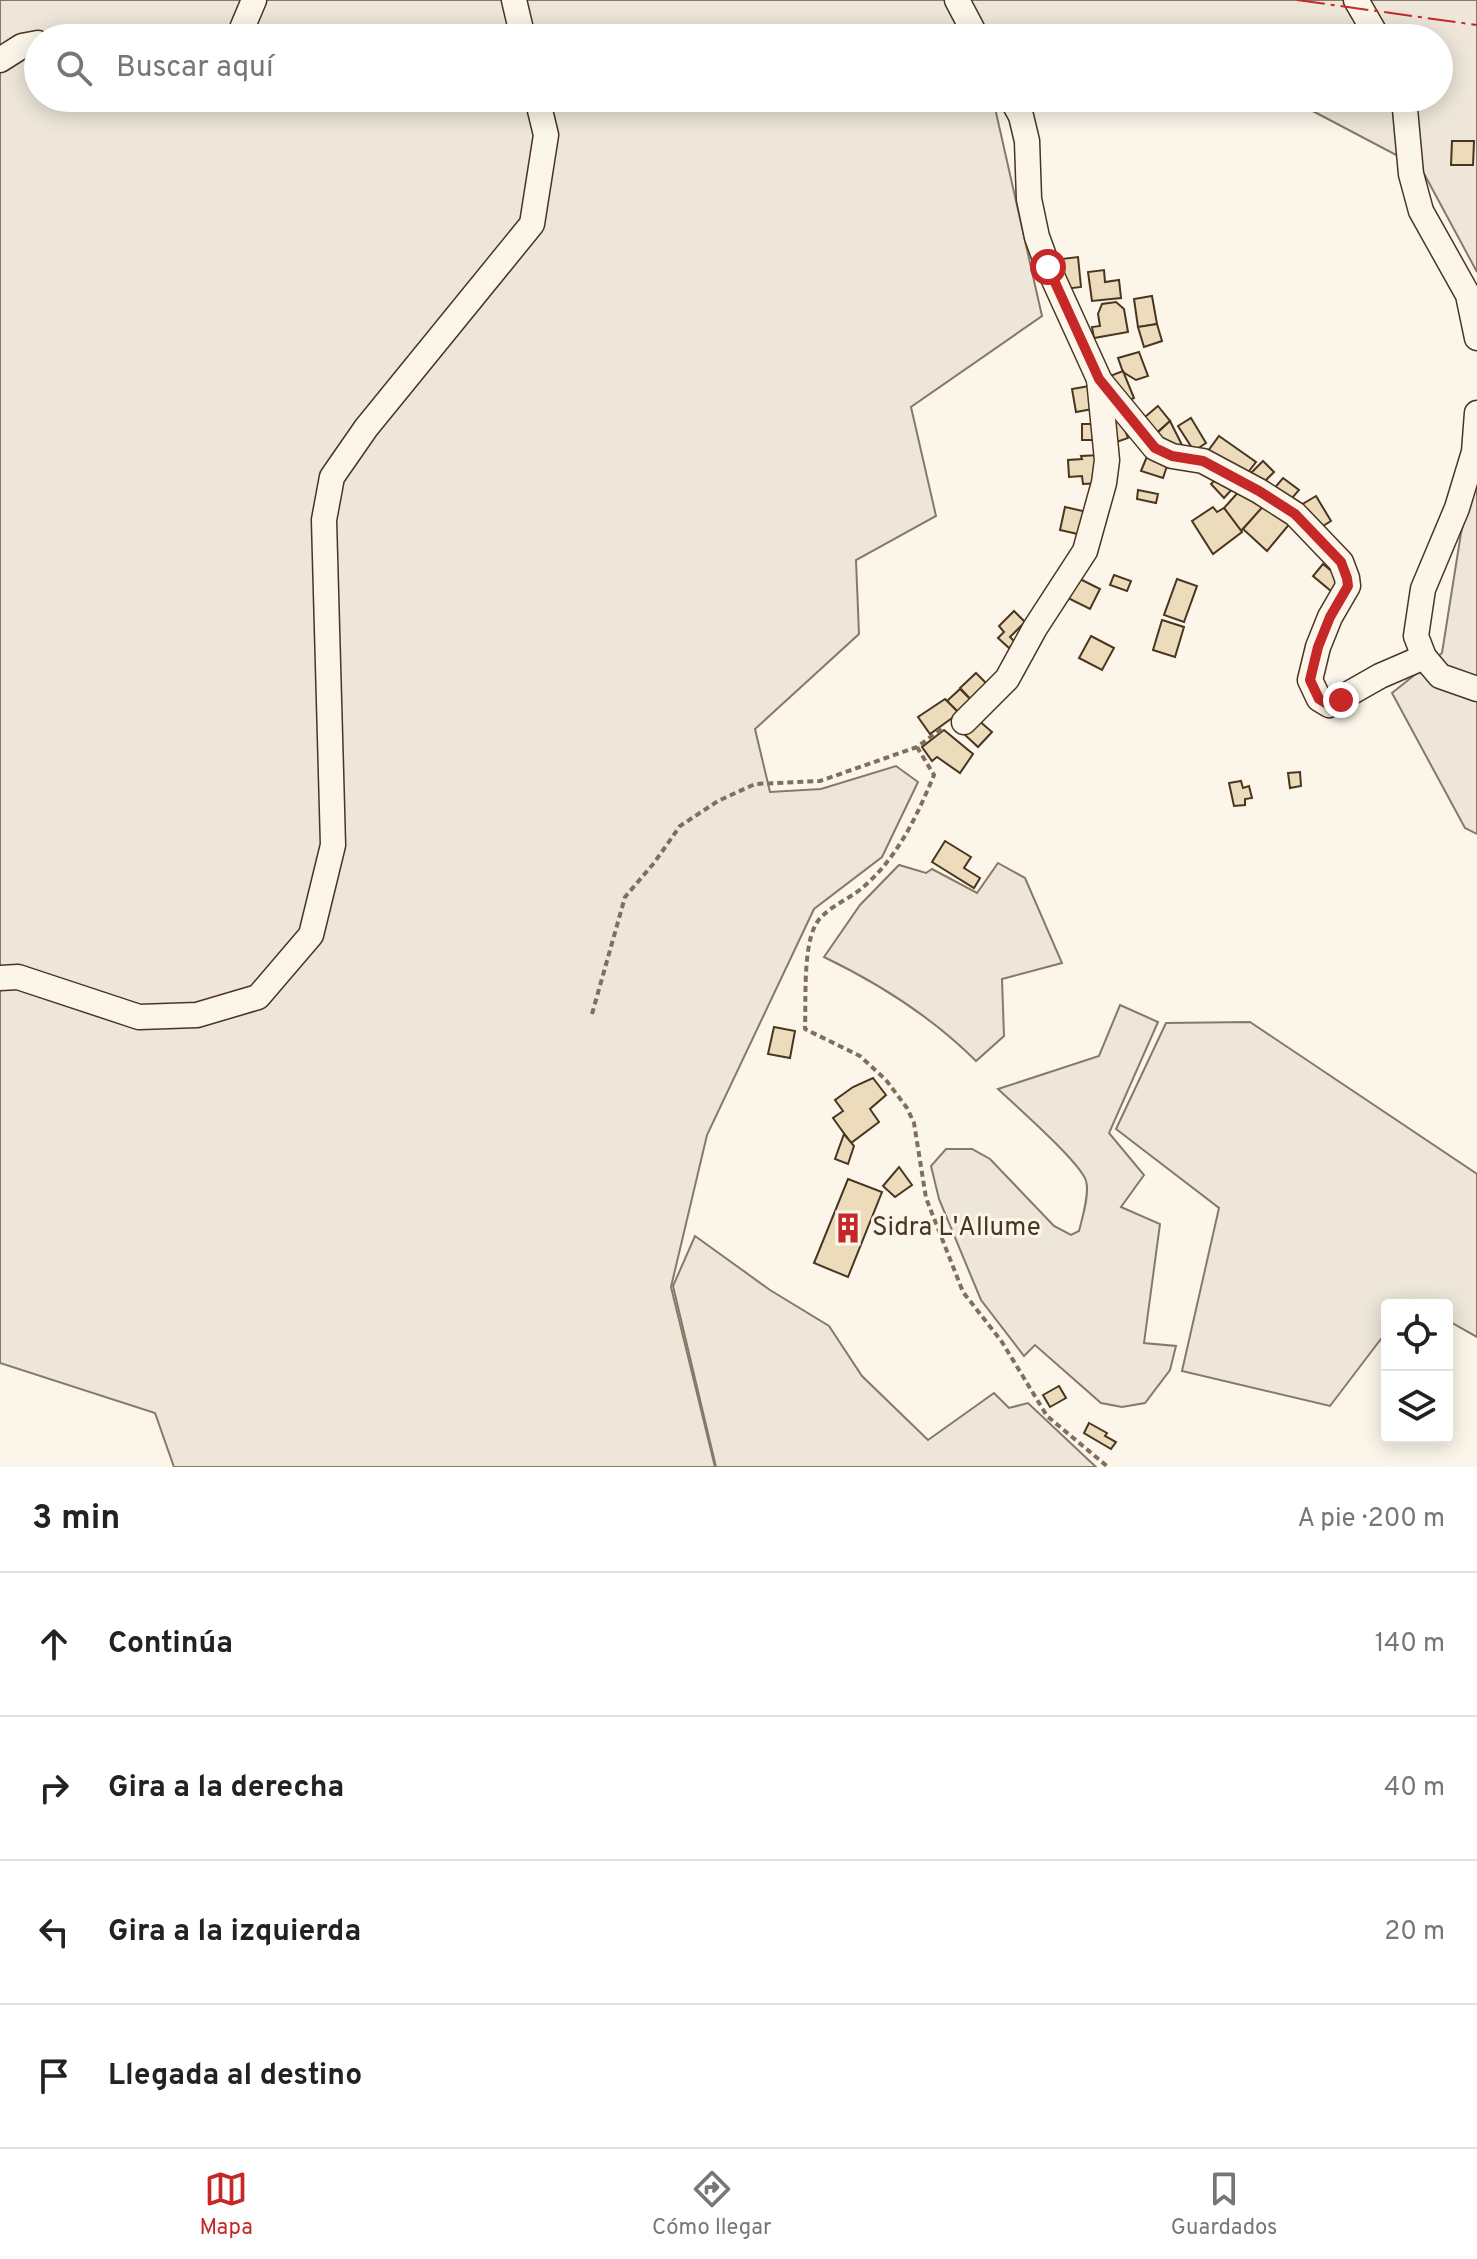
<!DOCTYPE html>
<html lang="es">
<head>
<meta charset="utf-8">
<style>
  body { margin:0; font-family:Overpass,sans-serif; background:#f6f6f6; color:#222 }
  .controls { position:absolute; right:24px; bottom:24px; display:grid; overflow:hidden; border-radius:8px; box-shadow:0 4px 20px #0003 }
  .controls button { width:72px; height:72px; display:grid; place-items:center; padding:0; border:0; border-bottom:2px solid #e0e0e0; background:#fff; color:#222; font:40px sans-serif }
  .stop { position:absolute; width:24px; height:24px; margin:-18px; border:6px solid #c62828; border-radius:50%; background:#fff }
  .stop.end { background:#c62828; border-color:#fff; box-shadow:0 2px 8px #0008 }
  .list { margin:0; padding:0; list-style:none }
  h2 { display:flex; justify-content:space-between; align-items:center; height:104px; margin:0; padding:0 32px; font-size:34px }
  h2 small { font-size:26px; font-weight:400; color:#767676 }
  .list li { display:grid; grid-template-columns:52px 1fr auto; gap:24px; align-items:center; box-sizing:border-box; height:144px; padding:0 32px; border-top:2px solid #e0e0e0 }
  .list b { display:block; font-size:30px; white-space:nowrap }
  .list em { font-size:26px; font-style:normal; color:#767676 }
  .icon { flex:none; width:44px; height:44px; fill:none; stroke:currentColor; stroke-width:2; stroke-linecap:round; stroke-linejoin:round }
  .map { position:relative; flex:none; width:1477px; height:1467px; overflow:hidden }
  .search { position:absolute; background:#fff; box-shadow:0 4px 20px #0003; left:24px; right:24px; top:24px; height:88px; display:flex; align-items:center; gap:20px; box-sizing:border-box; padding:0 28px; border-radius:44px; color:#767676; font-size:30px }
  .sheet { height:680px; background:#fff }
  nav { display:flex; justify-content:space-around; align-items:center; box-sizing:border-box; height:112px; border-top:2px solid #e0e0e0; background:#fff; font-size:22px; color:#767676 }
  nav a { display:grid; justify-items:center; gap:4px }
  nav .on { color:#c62828 }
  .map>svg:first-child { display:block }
  .green { fill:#ede6d9; stroke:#887966; stroke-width:2 }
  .building { fill:#ecdcbc; stroke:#4a3520; stroke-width:2 }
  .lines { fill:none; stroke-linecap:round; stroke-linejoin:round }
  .minor-casing { stroke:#4a3520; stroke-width:27 }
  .path { stroke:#7f6f5c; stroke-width:4; stroke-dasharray:6 4; stroke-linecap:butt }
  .minor { stroke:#fbf6e9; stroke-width:24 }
  .power { stroke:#c62828; stroke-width:2; stroke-dasharray:28 6 4 6; stroke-linecap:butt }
  .route { stroke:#c62828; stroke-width:10 }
  .labels { text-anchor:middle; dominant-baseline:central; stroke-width:6; stroke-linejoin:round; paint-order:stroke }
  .poi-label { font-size:26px; fill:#4a3520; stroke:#fbf6e9; text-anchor:start }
</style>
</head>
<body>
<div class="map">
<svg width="1477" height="1467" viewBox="0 0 1477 1467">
  <rect width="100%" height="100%" fill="#fbf6e9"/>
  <g class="green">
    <path d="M 0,0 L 1477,0 L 1477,272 L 1421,168 L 1288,98 L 1439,98 L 1439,38 L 38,38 L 38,98 L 1266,98 L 995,108 L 1042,316 L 911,407 L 936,516 L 856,560 L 859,634 L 755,729 L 770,792 L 821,789 L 896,766 L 918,782 L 882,857 L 814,909 L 707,1135 L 671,1287 L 715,1467 L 174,1467 L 155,1413 L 0,1363 Z"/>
    <path d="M 1477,471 L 1477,834 L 1465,828 L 1392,693 L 1442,653 L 1461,533 Z"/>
    <path d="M 998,863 L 1025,878 L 1062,963 L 1002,979 L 1004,1036 L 976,1061 C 932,1017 880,984 824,957 L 860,905 L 899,865 L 926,873 L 932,869 L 977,893 Z"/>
    <path d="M 1120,1005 L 1158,1022 L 1109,1133 L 1144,1175 L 1121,1207 L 1160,1224 L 1144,1343 L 1176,1346 L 1170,1370 L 1145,1403 L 1122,1407 L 1101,1403 L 1035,1345 L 1024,1356 L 981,1300 L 939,1199 L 931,1166 L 946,1149 L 972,1149 L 990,1159 L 1054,1226 L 1071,1235 L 1079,1231 C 1082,1219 1090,1193 1086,1181 C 1081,1163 1015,1105 998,1089 L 1099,1056 Z"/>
    <path d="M 1250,1022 L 1477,1174 L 1477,1337 L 1447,1320 L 1447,1305 L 1421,1305 L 1412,1300 L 1407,1305 L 1387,1305 L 1387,1331 L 1330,1406 L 1182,1371 L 1219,1208 L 1116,1129 L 1166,1023 Z"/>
    <path d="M 695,1236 L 770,1290 L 829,1326 L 862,1376 L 928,1440 L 994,1393 L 1009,1408 L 1028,1403 L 1096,1467 L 716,1467 L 673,1286 Z"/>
  </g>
  <g class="building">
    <path d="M 1452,141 L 1474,141 L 1473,165 L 1451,165 Z"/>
    <path d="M 1078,257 L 1081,287 L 1065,289 L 1061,259 Z"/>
    <path d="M 1104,270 L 1105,282 L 1119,280 L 1121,298 L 1092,301 L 1088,272 Z"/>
    <path d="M 1152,296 L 1157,324 L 1138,327 L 1134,299 Z"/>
    <path d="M 1116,302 L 1124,309 L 1128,332 L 1094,338 L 1092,327 L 1100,326 L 1098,314 L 1102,304 Z"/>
    <path d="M 1157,324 L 1162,341 L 1144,347 L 1138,327 Z"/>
    <path d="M 1139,352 L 1148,376 L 1136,380 L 1123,372 L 1118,358 Z"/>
    <path d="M 1123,371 L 1134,398 L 1121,404 L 1110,376 Z"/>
    <path d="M 1095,385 L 1098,408 L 1076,412 L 1072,389 Z"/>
    <path d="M 1158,406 L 1170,421 L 1152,437 L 1139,422 Z"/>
    <path d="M 1116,407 L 1128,438 L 1111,444 Z"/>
    <path d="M 1191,418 L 1206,443 L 1194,451 L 1178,426 Z"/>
    <path d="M 1170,421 L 1182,445 L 1170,453 L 1154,436 Z"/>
    <rect x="1082" y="424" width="19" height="16"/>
    <path d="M 1219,436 L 1256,462 L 1243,479 L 1205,455 Z"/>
    <path d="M 1148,454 L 1169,460 L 1163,478 L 1141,471 Z"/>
    <path d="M 1101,455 L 1101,483 L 1083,484 L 1082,476 L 1069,477 L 1068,460 L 1082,459 L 1081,456 Z"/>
    <path d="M 1263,461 L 1274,472 L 1262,484 L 1251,473 Z"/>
    <path d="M 1221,474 L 1234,487 L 1224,498 L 1211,484 Z"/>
    <path d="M 1283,478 L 1299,490 L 1288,503 L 1272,491 Z"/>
    <path d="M 1242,488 L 1263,507 L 1241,531 L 1224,508 Z"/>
    <path d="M 1138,490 L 1158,494 L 1156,503 L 1137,499 Z"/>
    <path d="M 1316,496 L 1331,521 L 1318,529 L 1296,508 Z"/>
    <path d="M 1266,503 L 1292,521 L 1267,551 L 1243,529 Z"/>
    <path d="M 1065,507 L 1087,512 L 1082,535 L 1060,530 Z"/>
    <path d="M 1213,507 L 1217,512 L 1224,508 L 1242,532 L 1213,554 L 1192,521 Z"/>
    <path d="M 1323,564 L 1341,579 L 1331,591 L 1313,576 Z"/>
    <path d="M 1114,575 L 1131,581 L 1127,591 L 1110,585 Z"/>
    <path d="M 1076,577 L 1100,589 L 1090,609 L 1066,597 Z"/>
    <path d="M 1177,579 L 1197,586 L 1184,622 L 1164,615 Z"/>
    <path d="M 1014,611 L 1025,622 L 1010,637 L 1015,642 L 1009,648 L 998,638 L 1004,632 L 999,626 Z"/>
    <path d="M 1162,620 L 1184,627 L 1175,657 L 1153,650 Z"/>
    <path d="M 1091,636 L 1114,648 L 1102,670 L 1079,658 Z"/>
    <path d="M 976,673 L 992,689 L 976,705 L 960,688 Z"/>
    <path d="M 960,689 L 976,705 L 963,717 L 947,701 Z"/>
    <path d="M 945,699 L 959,713 L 930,734 L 918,717 Z"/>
    <path d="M 977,719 L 992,732 L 978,747 L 964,734 Z"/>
    <path d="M 944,730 L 973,754 L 960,773 L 937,757 L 932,761 L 922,747 Z"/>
    <path d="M 1300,772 L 1301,786 L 1290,788 L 1288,773 Z"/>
    <path d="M 1241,781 L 1243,788 L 1249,786 L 1252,798 L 1245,799 L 1245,805 L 1234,806 L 1229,783 Z"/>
    <path d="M 945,841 L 971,857 L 964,868 L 980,878 L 974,888 L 932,862 Z"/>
    <path d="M 774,1027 L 795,1031 L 790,1058 L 768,1054 Z"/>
    <path d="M 873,1078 L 886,1095 L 870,1109 L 879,1122 L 851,1143 L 833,1118 L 843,1111 L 835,1100 L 853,1087 Z"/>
    <path d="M 844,1134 L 854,1146 L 848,1164 L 835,1159 Z"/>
    <path d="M 899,1167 L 912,1185 L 895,1197 L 883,1186 Z"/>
    <path d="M 848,1179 L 882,1192 L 848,1277 L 814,1263 Z"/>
    <path d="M 1059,1386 L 1066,1398 L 1050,1407 L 1043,1395 Z"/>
    <path d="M 1089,1423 L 1107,1433 L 1105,1436 L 1116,1442 L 1111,1449 L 1084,1433 Z"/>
  </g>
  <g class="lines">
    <g class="minor-casing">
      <g id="minor">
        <path d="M 514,0 L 523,38"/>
        <path d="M 957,0 L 977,38"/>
        <path d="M 1356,0 L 1378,38"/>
        <path d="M 238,38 L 254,0"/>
        <path d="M 0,60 L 22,46 L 38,43"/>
        <path d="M 1404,98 L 1411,174 L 1421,211 L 1468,295 L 1477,338"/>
        <path d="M 1099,380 L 1155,448 L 1172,456 L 1203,461 L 1259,491 L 1295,514 L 1341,562 L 1347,578 L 1348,586 L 1330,617 L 1318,647 L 1310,680 L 1319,699 L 1329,705 L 1380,676 L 1424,657"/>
        <path d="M 1477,413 L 1474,452 L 1457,508 L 1423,589 L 1416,636 L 1424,657 L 1440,676 L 1477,689"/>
        <path d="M 964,722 L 1007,679 L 1035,628 L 1085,551 L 1104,483 L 1107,460 L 1099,379 L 1048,267 L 1037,237 L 1029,199 L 1027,141 L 1021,116 L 1011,98"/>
        <path d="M 0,978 L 18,977 L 139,1017 L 197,1015 L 258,997 L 311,935 L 333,845 L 324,520 L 332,477 L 366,428 L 532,224 L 546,135 L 537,98"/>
      </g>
    </g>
    <g class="path">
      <path d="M 917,747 L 934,775 C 917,816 897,859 862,888 C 848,900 823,909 815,926 C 803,949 806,1002 805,1029 L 860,1056 L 886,1080 L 907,1108 L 914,1123 L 926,1198 L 963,1292 L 1002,1342 L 1047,1416 L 1108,1467"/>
      <path d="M 592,1014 L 625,897 L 654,863 L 680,826 L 718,801 L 755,784 L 820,781 L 917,747 L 943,728"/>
    </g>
    <use href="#minor" class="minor"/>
    <path class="power" d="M 1297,0 L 1477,25"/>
  </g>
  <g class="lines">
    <path class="route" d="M 1048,267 L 1099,379 L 1155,448 L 1172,456 L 1203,461 L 1259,491 L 1295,514 L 1341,562 L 1347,578 L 1348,586 L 1330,617 L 1318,647 L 1310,680 L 1319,699 L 1329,705 L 1341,700"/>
  </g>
  <defs>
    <g id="building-bare" transform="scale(2.4)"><path d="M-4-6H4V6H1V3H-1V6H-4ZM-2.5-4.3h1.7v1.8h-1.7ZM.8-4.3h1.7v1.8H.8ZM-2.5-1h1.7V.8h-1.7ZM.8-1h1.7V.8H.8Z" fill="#c62828" stroke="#fbf6e9" stroke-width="2.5" paint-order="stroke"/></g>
  </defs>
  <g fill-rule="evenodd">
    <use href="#building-bare" x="848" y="1228"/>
  </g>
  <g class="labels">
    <g class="poi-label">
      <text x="872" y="1228">Sidra L'Allume</text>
    </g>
  </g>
</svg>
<div class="controls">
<button><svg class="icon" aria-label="locate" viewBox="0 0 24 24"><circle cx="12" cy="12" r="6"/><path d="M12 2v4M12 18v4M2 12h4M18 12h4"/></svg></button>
<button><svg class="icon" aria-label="layers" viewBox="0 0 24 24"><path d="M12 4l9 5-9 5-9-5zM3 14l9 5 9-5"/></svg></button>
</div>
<div class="stop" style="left:1048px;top:267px"></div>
<div class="stop end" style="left:1341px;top:700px"></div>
<div class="search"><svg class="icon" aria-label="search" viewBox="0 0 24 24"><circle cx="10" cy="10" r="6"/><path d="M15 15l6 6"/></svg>Buscar aquí</div>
</div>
<section class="sheet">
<h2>3 min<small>A pie · 200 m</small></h2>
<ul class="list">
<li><svg class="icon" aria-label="ahead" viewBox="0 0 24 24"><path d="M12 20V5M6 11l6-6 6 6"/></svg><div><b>Continúa</b></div><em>140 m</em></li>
<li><svg class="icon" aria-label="right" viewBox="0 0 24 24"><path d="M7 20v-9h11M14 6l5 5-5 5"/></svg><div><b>Gira a la derecha</b></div><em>40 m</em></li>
<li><svg class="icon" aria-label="left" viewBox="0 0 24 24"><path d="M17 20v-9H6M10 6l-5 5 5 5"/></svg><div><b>Gira a la izquierda</b></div><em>20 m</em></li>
<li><svg class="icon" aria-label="arrive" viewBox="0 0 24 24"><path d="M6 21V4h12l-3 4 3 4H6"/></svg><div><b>Llegada al destino</b></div></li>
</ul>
</section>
<nav>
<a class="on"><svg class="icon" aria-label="map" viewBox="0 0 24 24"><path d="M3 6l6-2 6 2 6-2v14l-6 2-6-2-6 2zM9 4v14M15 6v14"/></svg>Mapa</a>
<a><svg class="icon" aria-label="directions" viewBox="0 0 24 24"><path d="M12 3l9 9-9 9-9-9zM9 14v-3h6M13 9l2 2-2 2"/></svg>Cómo llegar</a>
<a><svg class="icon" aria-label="saved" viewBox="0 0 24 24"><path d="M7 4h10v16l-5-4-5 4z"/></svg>Guardados</a>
</nav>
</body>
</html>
